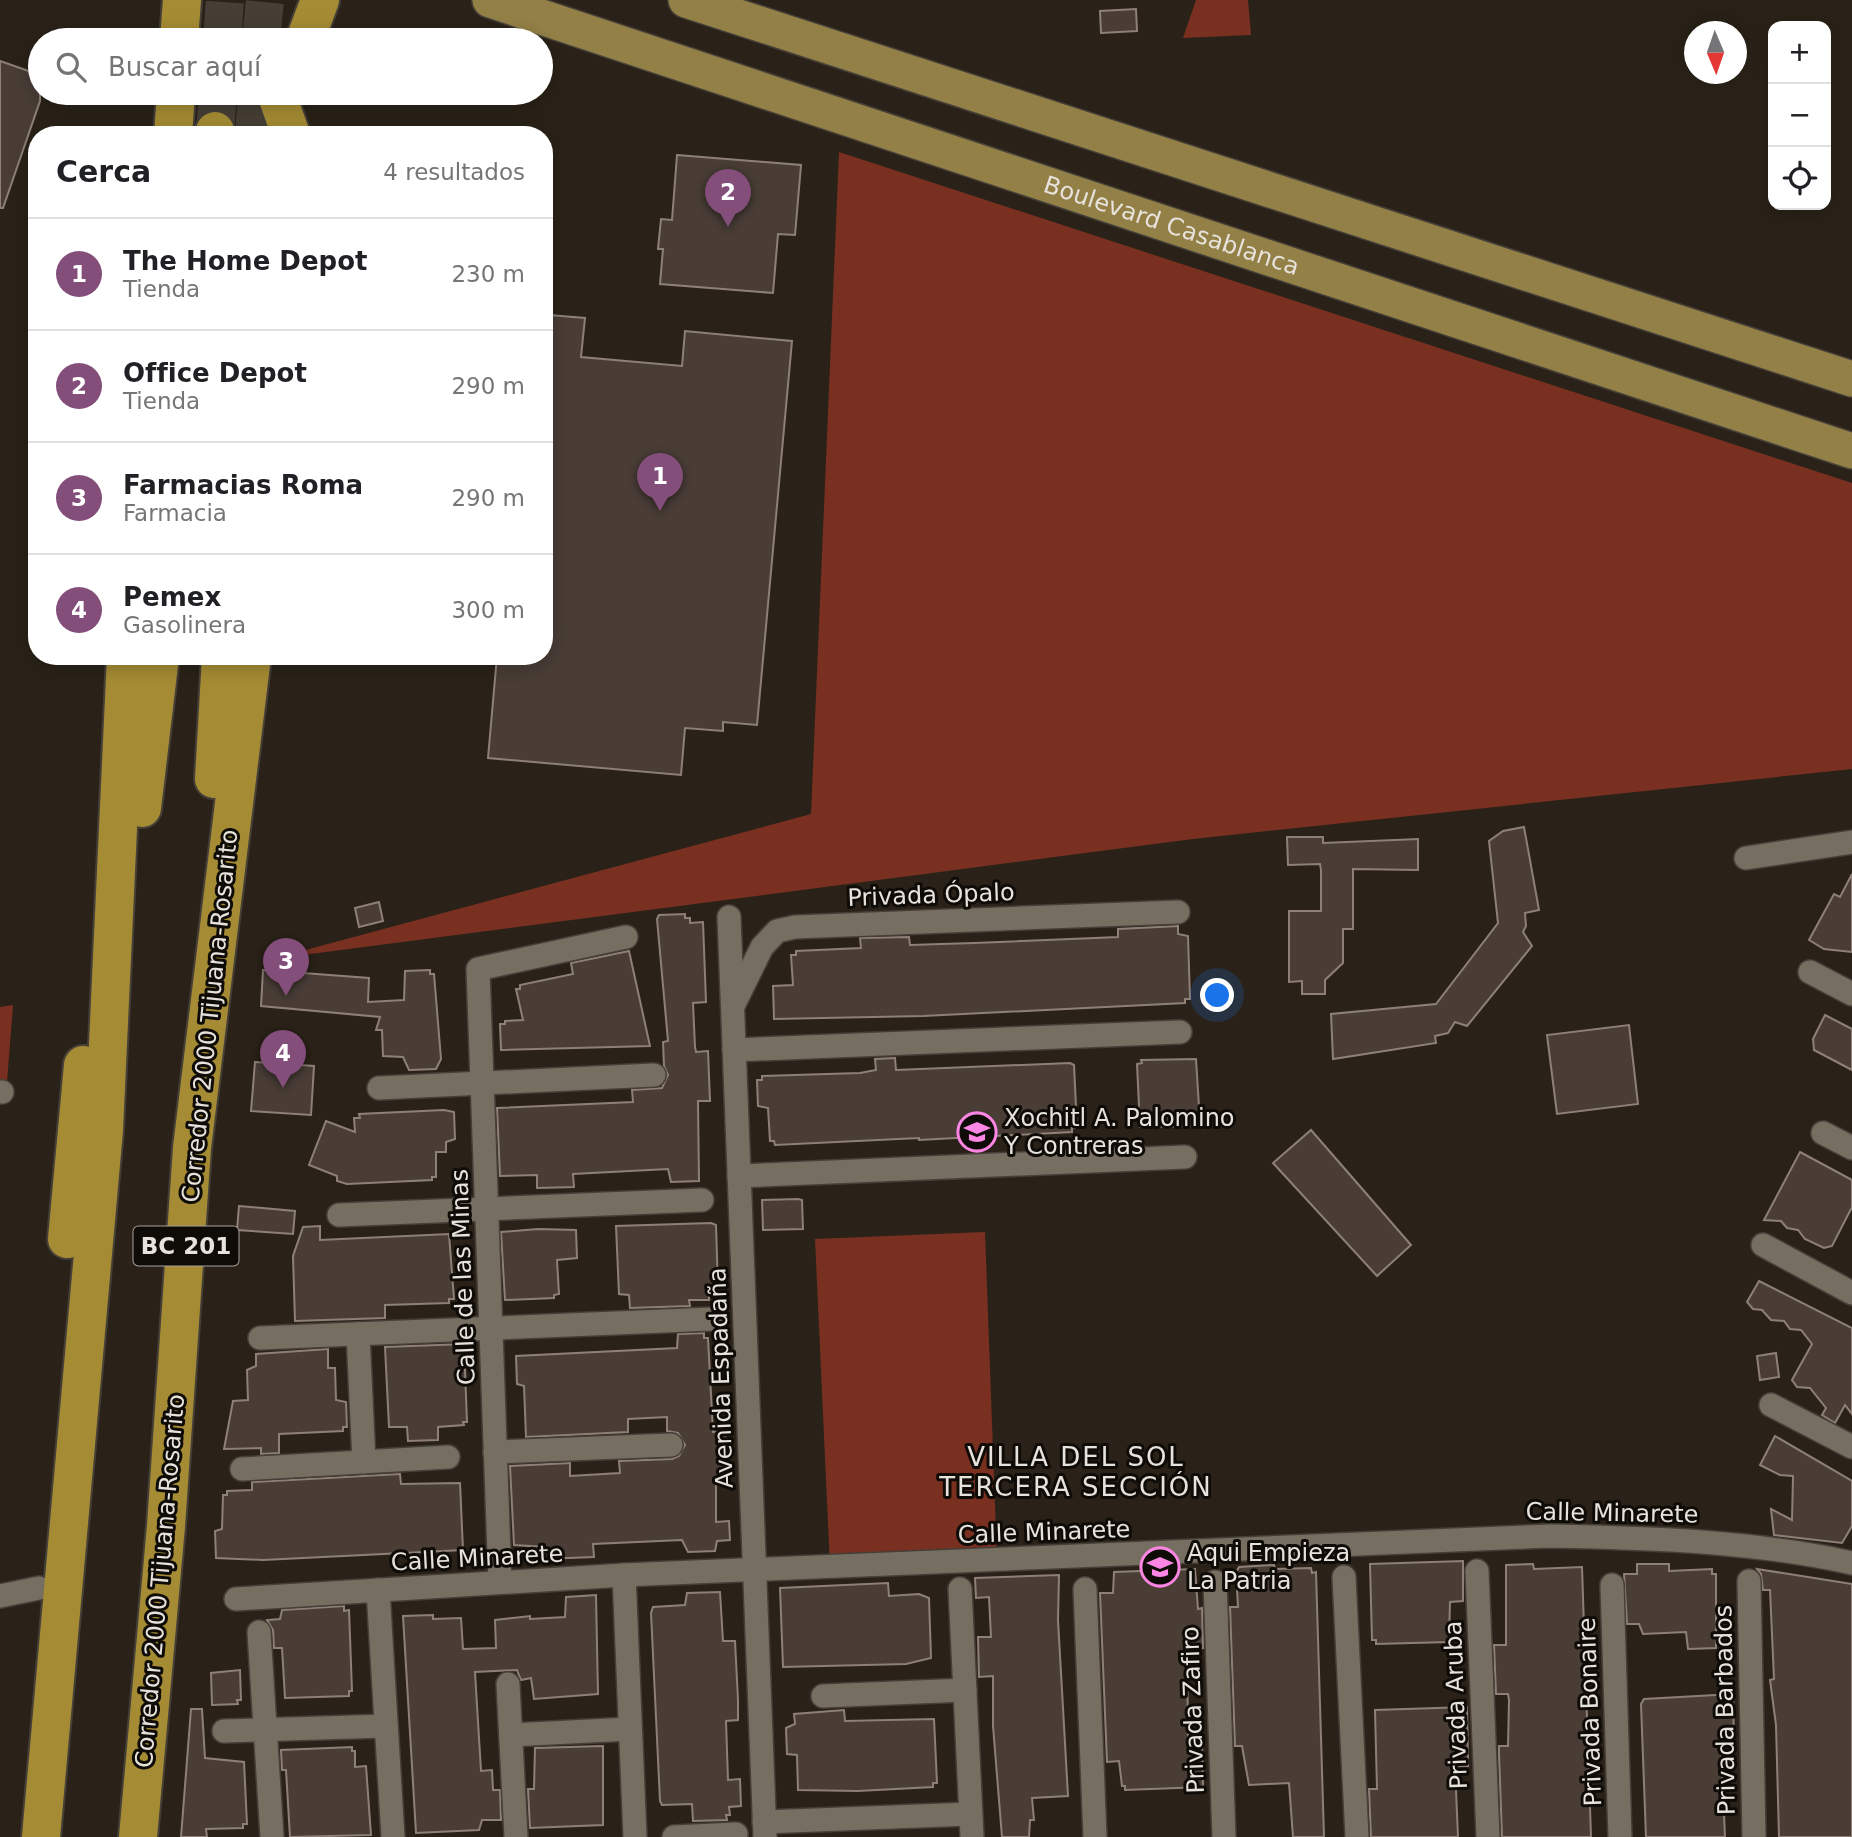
<!DOCTYPE html>
<html lang="es">
<head>
<meta charset="utf-8">
<style>
  body { margin:0; font-family:"DejaVu Sans",sans-serif; background:#f6f6f6; color:#202124 }
  .controls { position:absolute; right:21px; top:21px; display:grid; overflow:hidden; border-radius:14px; box-shadow:0 4px 18px #0003 }
  .controls button { width:63px; height:63px; display:grid; place-items:center; padding:0; border:0; border-bottom:2px solid #e0e0e0; background:#fff; color:#202124; font:35px sans-serif }
  .compass { position:absolute; left:1684px; top:21px; width:63px; height:63px; border-radius:50%; background:#fff; box-shadow:0 4px 18px #0003; rotate:178deg }
  .you { position:absolute; left:1218px; top:996px; width:24px; height:24px; margin:-18px; border:5px solid #fff; border-radius:50%; background:#1a73e8; box-shadow:0 0 0 10px #1a73e833 }
  .badge { display:grid; place-items:center; width:46px; height:46px; border-radius:50%; background:#834e7a; color:#fff; font-size:23px; font-weight:700 }
  .pin { position:absolute; translate:-50% -58px; filter:drop-shadow(0 2px 4px #0008) }
  .pin::after { content:''; position:absolute; top:37px; width:24px; height:21px; background:inherit; clip-path:polygon(0 0,100% 0,50% 100%) }
  .list { margin:0; padding:0; list-style:none }
  h2 { display:flex; justify-content:space-between; align-items:center; height:91px; margin:0; padding:0 28px; font-size:30px }
  h2 small { font-size:23px; font-weight:400; color:#757577 }
  .list li { display:grid; grid-template-columns:46px 1fr auto; gap:21px; align-items:center; box-sizing:border-box; height:112px; padding:0 28px; border-top:2px solid #e0e0e0 }
  .list b { display:block; font-size:26px; white-space:nowrap }
  .list p { margin:0; font-size:23px; white-space:nowrap; color:#757577 }
  .list em { font-size:23px; font-style:normal; color:#757577 }
  .icon { flex:none; width:38px; height:38px; fill:none; stroke:currentColor; stroke-width:2; stroke-linecap:round; stroke-linejoin:round }
  .map { position:relative; flex:none; width:1852px; height:1837px; overflow:hidden }
  .search { position:absolute; background:#fff; box-shadow:0 4px 18px #0003; left:28px; top:28px; width:525px; height:77px; display:flex; align-items:center; gap:18px; box-sizing:border-box; padding:0 24px; border-radius:38px; color:#757577; font-size:26px }
  .panel { position:absolute; background:#fff; box-shadow:0 4px 18px #0003; left:28px; top:126px; width:525px; height:539px; border-radius:28px }
  .map>svg:first-child { display:block }
  .green { fill:#793020 }
  .building { fill:#493d36; stroke:#8e8077; stroke-width:2 }
  .lines { fill:none; stroke-linecap:round; stroke-linejoin:round }
  .highway-tunnel { stroke:#463f35; stroke-width:38; stroke-dasharray:38 19; stroke-linecap:butt }
  .street-casing { stroke:#453f38; stroke-width:26 }
  .primary-casing { stroke:#453f38; stroke-width:38 }
  .highway-casing { stroke:#453f38; stroke-width:42 }
  .street { stroke:#776e62; stroke-width:23 }
  .primary { stroke:#938046; stroke-width:35 }
  .highway { stroke:#a58c34; stroke-width:38 }
  .labels { text-anchor:middle; dominant-baseline:central; stroke-width:6; stroke-linejoin:round; paint-order:stroke }
  .shield { fill:#0f0c08; stroke:#a6a29c; stroke-width:2 }
  .shield-label { font-size:23px; font-weight:bold; fill:#e7e2dc }
  .street-label { font-size:24px; fill:#e7e2dc; stroke:#0f0c08 }
  .poi-label { font-size:24px; fill:#e7e2dc; stroke:#0f0c08; text-anchor:start }
  .neighbourhood-label { font-size:26px; letter-spacing:2px; fill:#e7e2dc; stroke:#0f0c08 }
</style>
</head>
<body>
<div class="map">
<svg width="1852" height="1837" viewBox="0 0 1852 1837">
  <rect width="100%" height="100%" fill="#2a2218"/>
  <g class="green">
    <path d="M 1196,0 L 1248,0 L 1251,35 L 1183,38 Z"/>
    <path d="M 839,152 L 1852,483 L 1852,769 L 1193,839 L 272,959 L 811,814 Z"/>
    <path d="M 13,1005 L 7,1082 L 0,1083 L 0,1007 Z"/>
    <path d="M 985,1232 L 997,1560 L 830,1567 L 815,1239 Z"/>
  </g>
  <g class="building">
    <path d="M 1136,9 L 1137,31 L 1101,33 L 1100,11 Z"/>
    <path d="M 0,61 L 40,75 L 40,101 L 3,208 L 0,208 Z"/>
    <path d="M 677,155 L 801,165 L 795,235 L 778,234 L 773,293 L 660,284 L 663,249 L 658,249 L 661,219 L 672,220 Z"/>
    <path d="M 549,315 L 585,318 L 581,357 L 682,366 L 685,331 L 792,341 L 757,725 L 723,722 L 723,731 L 685,728 L 681,775 L 488,758 L 497,656 L 544,656 L 544,362 Z"/>
    <path d="M 1524,827 L 1539,910 L 1525,913 L 1526,926 L 1523,932 L 1532,946 L 1467,1026 L 1455,1022 L 1448,1033 L 1435,1036 L 1436,1043 L 1333,1059 L 1331,1014 L 1436,1004 L 1498,923 L 1489,841 L 1503,831 Z"/>
    <path d="M 1287,837 L 1323,837 L 1323,843 L 1418,839 L 1418,870 L 1353,869 L 1353,929 L 1343,929 L 1343,963 L 1325,980 L 1325,994 L 1302,994 L 1302,981 L 1289,982 L 1289,911 L 1321,911 L 1321,870 L 1320,864 L 1288,865 Z"/>
    <path d="M 1852,874 L 1852,952 L 1824,949 L 1809,940 L 1834,894 L 1840,897 Z"/>
    <path d="M 379,902 L 383,921 L 359,927 L 355,908 Z"/>
    <path d="M 685,914 L 685,918 L 690,918 L 690,923 L 703,922 L 706,1002 L 693,1003 L 695,1047 L 696,1052 L 708,1051 L 710,1101 L 698,1101 L 699,1181 L 671,1182 L 668,1169 L 573,1174 L 574,1187 L 537,1188 L 537,1175 L 500,1176 L 497,1108 L 633,1102 L 632,1090 L 662,1088 L 668,1075 L 664,1066 L 663,1042 L 668,1041 L 657,919 L 659,915 Z"/>
    <path d="M 1178,926 L 1178,934 L 1188,936 L 1190,999 L 1185,999 L 1185,1003 L 923,1016 L 774,1019 L 773,986 L 793,985 L 791,955 L 796,955 L 796,951 L 861,948 L 860,938 L 909,937 L 910,945 L 974,943 L 1118,937 L 1118,929 Z"/>
    <path d="M 629,951 L 650,1046 L 501,1050 L 500,1024 L 505,1024 L 505,1021 L 523,1020 L 516,989 L 520,989 L 520,985 L 573,974 L 571,963 Z"/>
    <path d="M 263,970 L 369,978 L 368,1002 L 404,1000 L 405,971 L 430,970 L 430,974 L 434,974 L 441,1059 L 436,1069 L 409,1070 L 403,1057 L 383,1056 L 382,1030 L 376,1030 L 380,1017 L 261,1006 Z"/>
    <path d="M 1825,1015 L 1852,1029 L 1852,1070 L 1814,1050 L 1813,1039 Z"/>
    <path d="M 1629,1025 L 1638,1104 L 1557,1114 L 1547,1035 Z"/>
    <path d="M 895,1058 L 896,1070 L 1070,1063 L 1074,1065 L 1077,1128 L 1072,1128 L 1072,1132 L 919,1140 L 919,1138 L 775,1145 L 774,1141 L 770,1141 L 768,1108 L 758,1106 L 757,1080 L 762,1080 L 762,1076 L 860,1073 L 876,1070 L 875,1059 Z"/>
    <path d="M 1196,1059 L 1200,1123 L 1194,1123 L 1195,1126 L 1140,1127 L 1137,1064 L 1142,1063 L 1141,1060 Z"/>
    <path d="M 255,1062 L 314,1066 L 311,1115 L 251,1111 Z"/>
    <path d="M 444,1110 L 454,1112 L 455,1139 L 446,1142 L 446,1152 L 436,1152 L 436,1177 L 432,1177 L 432,1180 L 347,1184 L 337,1181 L 337,1176 L 309,1165 L 326,1121 L 355,1132 L 354,1118 L 360,1118 L 359,1114 Z"/>
    <path d="M 1311,1130 L 1411,1245 L 1377,1276 L 1273,1163 Z"/>
    <path d="M 1800,1152 L 1852,1180 L 1852,1207 L 1832,1246 L 1824,1248 L 1805,1239 L 1798,1230 L 1787,1228 L 1781,1221 L 1764,1220 Z"/>
    <path d="M 798,1199 L 802,1200 L 803,1229 L 763,1230 L 762,1200 Z"/>
    <path d="M 239,1206 L 295,1211 L 293,1234 L 237,1230 Z"/>
    <path d="M 711,1223 L 716,1225 L 718,1288 L 709,1291 L 709,1300 L 689,1300 L 690,1306 L 630,1308 L 629,1295 L 619,1294 L 616,1226 Z"/>
    <path d="M 320,1226 L 320,1240 L 449,1234 L 454,1299 L 449,1299 L 449,1303 L 385,1305 L 385,1318 L 295,1321 L 293,1256 L 303,1227 Z"/>
    <path d="M 538,1229 L 576,1230 L 577,1258 L 557,1260 L 559,1294 L 554,1295 L 554,1298 L 505,1300 L 501,1232 Z"/>
    <path d="M 1759,1281 L 1852,1328 L 1852,1414 L 1845,1405 L 1835,1423 L 1822,1415 L 1826,1408 L 1810,1388 L 1797,1387 L 1792,1380 L 1812,1344 L 1801,1330 L 1790,1329 L 1784,1321 L 1771,1320 L 1762,1310 L 1753,1309 L 1747,1302 Z"/>
    <path d="M 704,1333 L 704,1338 L 708,1338 L 713,1432 L 725,1431 L 727,1482 L 716,1482 L 716,1522 L 729,1521 L 730,1540 L 717,1541 L 715,1551 L 688,1552 L 682,1540 L 593,1544 L 594,1557 L 544,1559 L 544,1547 L 514,1545 L 510,1466 L 570,1463 L 570,1476 L 620,1473 L 619,1461 L 672,1459 L 679,1456 L 685,1445 L 678,1433 L 667,1431 L 667,1417 L 628,1419 L 628,1432 L 526,1437 L 524,1386 L 517,1384 L 516,1356 L 677,1348 L 678,1334 Z"/>
    <path d="M 464,1344 L 467,1422 L 463,1422 L 464,1425 L 438,1427 L 438,1440 L 408,1441 L 407,1427 L 389,1427 L 385,1347 Z"/>
    <path d="M 328,1349 L 328,1368 L 335,1368 L 336,1400 L 346,1402 L 347,1427 L 343,1427 L 343,1431 L 279,1434 L 279,1453 L 261,1454 L 261,1448 L 224,1449 L 233,1401 L 248,1400 L 247,1370 L 256,1366 L 256,1354 Z"/>
    <path d="M 1776,1353 L 1779,1377 L 1760,1380 L 1757,1356 Z"/>
    <path d="M 1775,1436 L 1852,1481 L 1852,1526 L 1842,1543 L 1774,1535 L 1771,1509 L 1792,1520 L 1793,1476 L 1780,1475 L 1760,1465 Z"/>
    <path d="M 400,1474 L 401,1484 L 460,1483 L 463,1550 L 263,1560 L 216,1558 L 215,1531 L 222,1529 L 223,1495 L 227,1495 L 227,1491 L 252,1490 L 252,1482 Z"/>
    <path d="M 1463,1561 L 1463,1601 L 1450,1602 L 1449,1642 L 1376,1644 L 1376,1640 L 1372,1640 L 1370,1564 Z"/>
    <path d="M 1533,1564 L 1534,1569 L 1582,1567 L 1591,1837 L 1502,1837 L 1499,1754 L 1499,1746 L 1508,1746 L 1509,1700 L 1508,1694 L 1496,1694 L 1494,1645 L 1506,1645 L 1506,1565 Z"/>
    <path d="M 1637,1564 L 1669,1564 L 1669,1571 L 1712,1569 L 1712,1574 L 1716,1574 L 1716,1648 L 1688,1649 L 1686,1632 L 1643,1634 L 1639,1624 L 1627,1624 L 1624,1574 L 1637,1574 Z"/>
    <path d="M 1274,1565 L 1275,1569 L 1311,1568 L 1312,1573 L 1316,1572 L 1324,1837 L 1293,1837 L 1289,1783 L 1249,1785 L 1242,1746 L 1235,1746 L 1230,1607 L 1238,1607 L 1236,1572 L 1239,1567 Z"/>
    <path d="M 1195,1569 L 1198,1609 L 1202,1608 L 1203,1648 L 1187,1649 L 1188,1733 L 1188,1738 L 1202,1738 L 1203,1787 L 1125,1790 L 1125,1786 L 1122,1786 L 1119,1761 L 1107,1762 L 1100,1593 L 1113,1593 L 1114,1572 Z"/>
    <path d="M 1757,1569 L 1852,1584 L 1852,1837 L 1779,1837 L 1776,1725 L 1770,1680 L 1774,1679 L 1770,1590 L 1763,1590 L 1761,1574 Z"/>
    <path d="M 1059,1575 L 1058,1620 L 1068,1796 L 1032,1798 L 1034,1820 L 1030,1820 L 1029,1837 L 1002,1837 L 993,1726 L 993,1676 L 979,1677 L 978,1637 L 991,1637 L 989,1597 L 976,1598 L 975,1578 Z"/>
    <path d="M 888,1583 L 889,1596 L 919,1594 L 929,1598 L 931,1658 L 906,1664 L 783,1667 L 780,1588 Z"/>
    <path d="M 720,1592 L 723,1641 L 735,1641 L 738,1700 L 738,1720 L 726,1721 L 728,1780 L 740,1779 L 741,1806 L 729,1807 L 730,1815 L 726,1815 L 727,1820 L 693,1821 L 692,1804 L 662,1805 L 660,1801 L 651,1613 L 653,1607 L 685,1605 L 687,1593 Z"/>
    <path d="M 596,1595 L 598,1694 L 534,1699 L 531,1678 L 521,1680 L 517,1670 L 475,1672 L 481,1771 L 492,1770 L 493,1790 L 500,1790 L 501,1820 L 482,1820 L 479,1830 L 416,1833 L 403,1616 L 433,1615 L 433,1619 L 461,1618 L 463,1649 L 496,1648 L 495,1620 L 530,1616 L 530,1619 L 565,1617 L 566,1597 Z"/>
    <path d="M 344,1606 L 344,1611 L 349,1610 L 352,1691 L 349,1691 L 349,1696 L 285,1698 L 282,1648 L 274,1648 L 273,1630 L 267,1620 L 280,1619 L 282,1610 Z"/>
    <path d="M 240,1670 L 241,1700 L 237,1700 L 238,1704 L 212,1705 L 211,1673 Z"/>
    <path d="M 1733,1694 L 1734,1745 L 1721,1746 L 1725,1837 L 1646,1837 L 1641,1704 L 1644,1699 Z"/>
    <path d="M 1467,1707 L 1468,1766 L 1455,1766 L 1458,1837 L 1371,1837 L 1369,1789 L 1377,1789 L 1375,1710 Z"/>
    <path d="M 191,1709 L 202,1709 L 205,1758 L 244,1762 L 247,1824 L 243,1824 L 243,1828 L 206,1829 L 207,1837 L 181,1837 Z"/>
    <path d="M 844,1710 L 845,1721 L 934,1719 L 937,1783 L 933,1783 L 933,1787 L 858,1791 L 798,1790 L 797,1755 L 787,1754 L 786,1728 L 795,1724 L 794,1714 Z"/>
    <path d="M 603,1746 L 603,1825 L 530,1828 L 528,1789 L 534,1789 L 535,1748 Z"/>
    <path d="M 352,1747 L 352,1751 L 355,1751 L 355,1767 L 366,1766 L 371,1835 L 290,1837 L 286,1770 L 282,1770 L 281,1750 Z"/>
  </g>
  <g class="lines">
    <g class="highway-tunnel">
      <path d="M 222,40 L 225,0"/>
      <path d="M 261,40 L 265,0"/>
      <path d="M 215,131 L 218,93"/>
      <path d="M 254,135 L 257,93"/>
    </g>
    <g class="street-casing">
      <g id="street">
        <path d="M 1746,858 L 1852,842"/>
        <path d="M 729,917 L 765,1837"/>
        <path d="M 1810,972 L 1852,994"/>
        <path d="M 734,1004 L 762,947 L 777,931 L 795,927 L 1178,912"/>
        <path d="M 734,1050 L 1180,1032"/>
        <path d="M 379,1088 L 654,1075"/>
        <path d="M 0,1092 L 2,1092"/>
        <path d="M 1823,1133 L 1852,1148"/>
        <path d="M 739,1176 L 1185,1157"/>
        <path d="M 339,1215 L 702,1200"/>
        <path d="M 1763,1245 L 1852,1293"/>
        <path d="M 358,1334 L 364,1462"/>
        <path d="M 260,1338 L 712,1319"/>
        <path d="M 1771,1405 L 1852,1447"/>
        <path d="M 495,1452 L 671,1445"/>
        <path d="M 242,1469 L 448,1457"/>
        <path d="M 1477,1571 L 1488,1837"/>
        <path d="M 624,1575 L 635,1837"/>
        <path d="M 1344,1577 L 1357,1837"/>
        <path d="M 1749,1581 L 1754,1837"/>
        <path d="M 500,1582 L 478,969 L 626,937"/>
        <path d="M 1215,1582 L 1224,1837"/>
        <path d="M 1612,1585 L 1620,1837"/>
        <path d="M 960,1589 L 972,1837"/>
        <path d="M 1085,1589 L 1095,1837"/>
        <path d="M 378,1590 L 393,1837"/>
        <path d="M 0,1596 L 39,1588"/>
        <path d="M 236,1599 L 624,1575 L 1550,1536 C 1652,1538 1752,1541 1852,1563"/>
        <path d="M 259,1632 L 272,1837"/>
        <path d="M 508,1684 L 516,1837"/>
        <path d="M 823,1696 L 965,1690"/>
        <path d="M 224,1731 L 386,1726"/>
        <path d="M 511,1735 L 630,1729"/>
        <path d="M 764,1822 L 970,1814"/>
        <path d="M 674,1837 L 736,1834"/>
      </g>
    </g>
    <g class="primary-casing">
      <g id="primary">
        <path id="s1" d="M 490,0 L 1852,451"/>
        <path d="M 686,0 L 1852,379"/>
      </g>
    </g>
    <g class="highway-casing">
      <g id="highway">
        <path d="M 179,40 L 182,0"/>
        <path d="M 305,40 L 320,0"/>
        <path d="M 276,93 L 291,135"/>
        <path d="M 173,135 L 176,93"/>
        <path d="M 214,135 L 215,131"/>
        <path d="M 214,779 L 221,656"/>
        <path d="M 142,808 L 160,656"/>
        <path d="M 67,1239 L 83,1065"/>
        <path d="M 41,1837 L 104,1130 L 126,656"/>
        <path d="M 138,1837 L 166,1526 L 192,1148 L 252,656"/>
      </g>
    </g>
    <use href="#street" class="street"/>
    <use href="#primary" class="primary"/>
    <use href="#highway" class="highway"/>
  </g>
  <defs>
    <g id="school-ring" transform="scale(2.0125)"><circle r="9.5" fill="#0f0c08" stroke="#fc86e3" stroke-width="1.5"/><path d="M0-5L7-2L0 1L-7-2ZM-4 1L0 2.5L4 1V4Q0 6-4 4Z" fill="#fc86e3"/></g>
  </defs>
  <g fill-rule="evenodd">
    <use href="#school-ring" x="977" y="1132"/>
    <use href="#school-ring" x="1160" y="1567"/>
  </g>
  <g class="labels">
    <rect class="shield" x="133.5" y="1226.5" width="105" height="39" rx="5"/>
    <g class="shield-label">
      <text x="186" y="1246">BC 201</text>
    </g>
    <g class="street-label">
      <text stroke="none"><textPath href="#s1" startOffset="718">Boulevard Casablanca</textPath></text>
      <text transform="translate(931 895) rotate(-2)">Privada Ópalo</text>
      <text transform="translate(210 1016) rotate(-84)">Corredor 2000 Tijuana-Rosarito</text>
      <text transform="translate(463 1277) rotate(-92)">Calle de las Minas</text>
      <text transform="translate(721 1378) rotate(-92)">Avenida Espadaña</text>
      <text transform="translate(1612 1513) rotate(1)">Calle Minarete</text>
      <text transform="translate(1044 1532) rotate(-2)">Calle Minarete</text>
      <text transform="translate(477 1558) rotate(-3)">Calle Minarete</text>
      <text transform="translate(160 1581) rotate(-85)">Corredor 2000 Tijuana-Rosarito</text>
      <text transform="translate(1456 1705) rotate(-92)">Privada Aruba</text>
      <text transform="translate(1193 1710) rotate(-92)">Privada Zafiro</text>
      <text transform="translate(1725 1710) rotate(-91)">Privada Barbados</text>
      <text transform="translate(1590 1712) rotate(-92)">Privada Bonaire</text>
    </g>
    <g class="poi-label">
      <text x="1004" y="1118">Xochitl A. Palomino<tspan x="1004" dy="28">Y Contreras</tspan></text>
      <text x="1187" y="1553">Aqui Empieza<tspan x="1187" dy="28">La Patria</tspan></text>
    </g>
    <g class="neighbourhood-label">
      <text x="1076" y="1457">VILLA DEL SOL<tspan x="1076" dy="30">TERCERA SECCIÓN</tspan></text>
    </g>
  </g>
</svg>
<div class="controls">
<button>+</button>
<button>−</button>
<button><svg class="icon" aria-label="locate" viewBox="0 0 24 24"><circle cx="12" cy="12" r="6"/><path d="M12 2v4M12 18v4M2 12h4M18 12h4"/></svg></button>
</div>
<svg class="compass" viewBox="-18 -18 36 36"><path d="M0-13l5 13h-10z" fill="#e53935"/><path d="M0 13l5-13h-10z" fill="#757577"/></svg>
<div class="you"></div>
<div class="pin badge" style="left:660px;top:511px">1</div>
<div class="pin badge" style="left:728px;top:227px">2</div>
<div class="pin badge" style="left:286px;top:996px">3</div>
<div class="pin badge" style="left:283px;top:1088px">4</div>
<div class="search"><svg class="icon" aria-label="search" viewBox="0 0 24 24"><circle cx="10" cy="10" r="6"/><path d="M15 15l6 6"/></svg>Buscar aquí</div>
<section class="panel">
<h2>Cerca<small>4 resultados</small></h2>
<ul class="list">
<li><span class="badge">1</span><div><b>The Home Depot</b><p>Tienda</p></div><em>230 m</em></li>
<li><span class="badge">2</span><div><b>Office Depot</b><p>Tienda</p></div><em>290 m</em></li>
<li><span class="badge">3</span><div><b>Farmacias Roma</b><p>Farmacia</p></div><em>290 m</em></li>
<li><span class="badge">4</span><div><b>Pemex</b><p>Gasolinera</p></div><em>300 m</em></li>
</ul>
</section>
</div>
</body>
</html>
